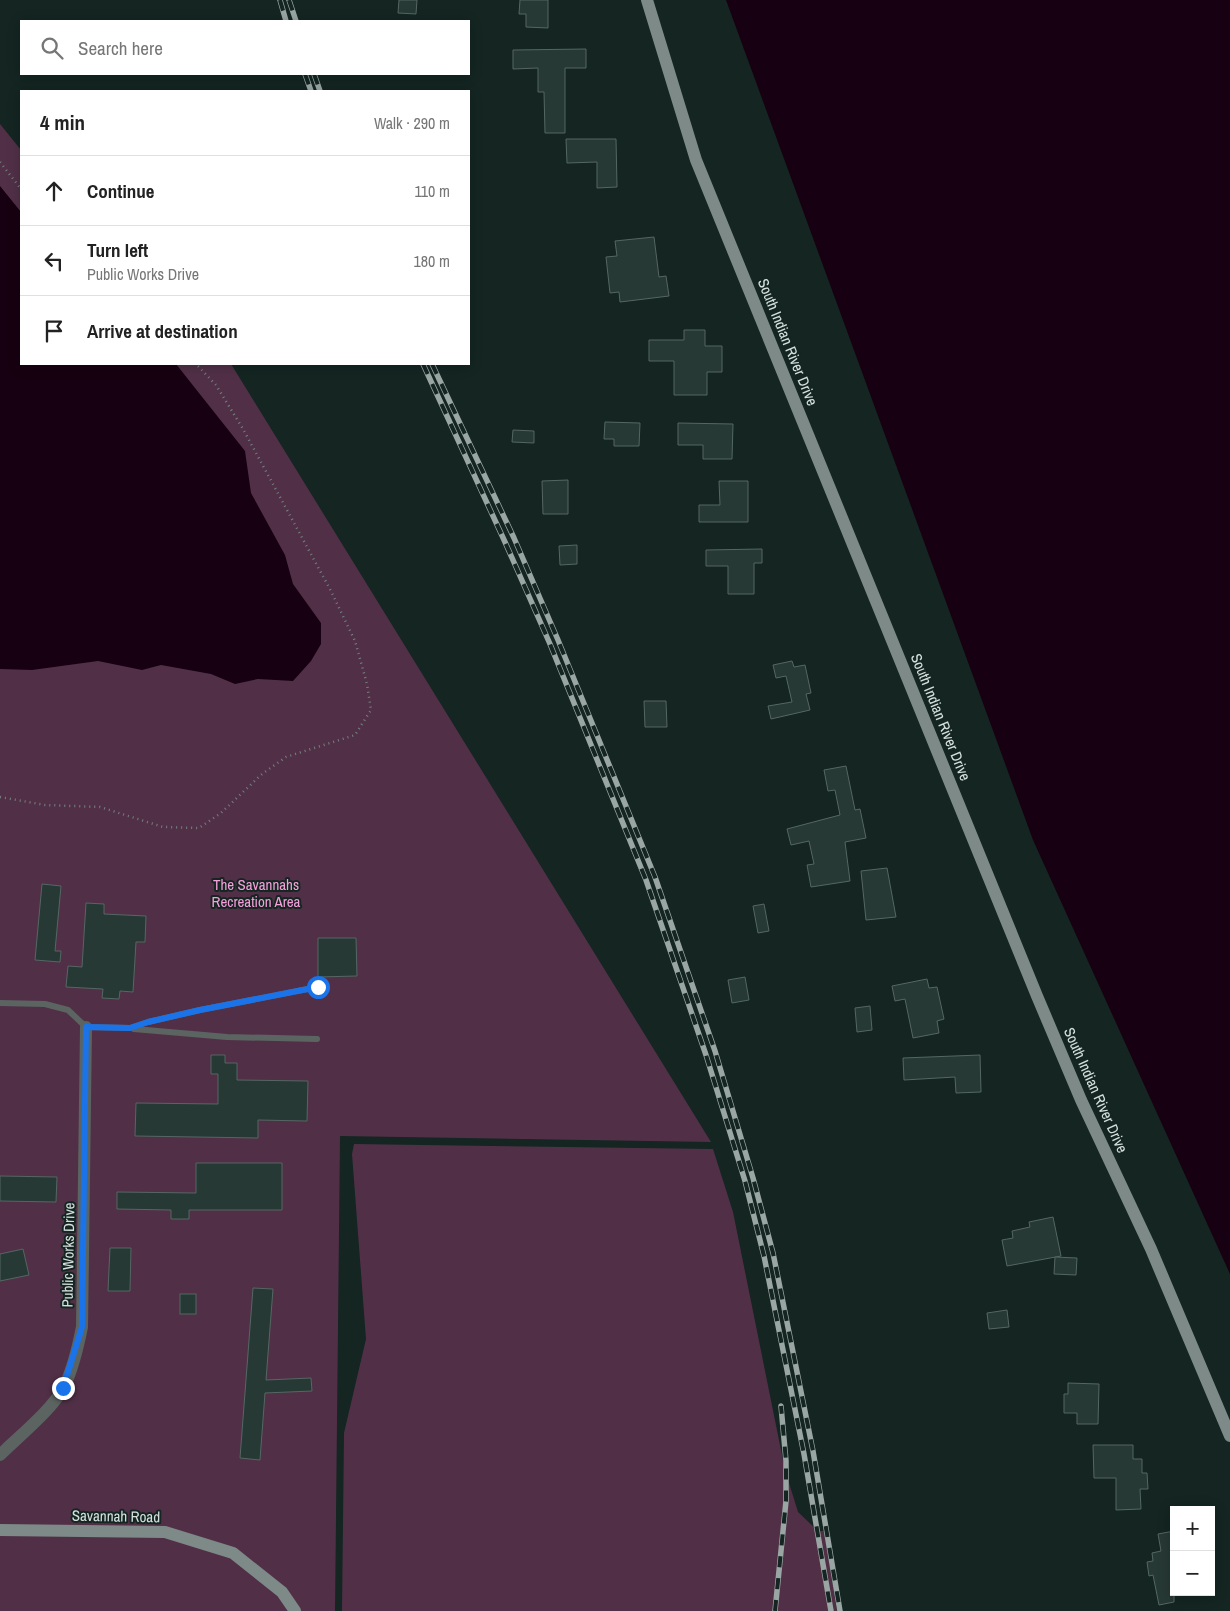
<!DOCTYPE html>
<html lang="en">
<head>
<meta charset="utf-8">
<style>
  body { margin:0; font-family:"Archivo Narrow",sans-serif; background:#f2f2f2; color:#222 }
  .controls { position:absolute; right:15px; bottom:15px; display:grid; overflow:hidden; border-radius:0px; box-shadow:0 2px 12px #0003 }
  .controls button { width:45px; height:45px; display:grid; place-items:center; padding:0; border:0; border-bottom:1px solid #e0e0e0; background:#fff; color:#222; font:25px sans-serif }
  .stop { position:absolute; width:15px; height:15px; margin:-11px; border:4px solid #1a73e8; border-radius:50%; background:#fff }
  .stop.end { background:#1a73e8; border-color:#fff; box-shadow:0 1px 5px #0008 }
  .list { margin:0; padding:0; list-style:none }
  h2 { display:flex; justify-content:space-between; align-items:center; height:65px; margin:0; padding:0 20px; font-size:21px }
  h2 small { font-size:16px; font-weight:400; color:#767676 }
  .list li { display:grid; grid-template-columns:32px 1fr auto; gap:15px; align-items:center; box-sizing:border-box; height:70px; padding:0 20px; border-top:1px solid #e0e0e0 }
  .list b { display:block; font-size:19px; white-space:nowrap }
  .list p { margin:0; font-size:16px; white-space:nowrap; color:#767676 }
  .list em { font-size:16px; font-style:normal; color:#767676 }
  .icon { flex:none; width:28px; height:28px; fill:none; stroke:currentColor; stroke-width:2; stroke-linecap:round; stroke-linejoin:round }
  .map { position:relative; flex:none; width:1230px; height:1611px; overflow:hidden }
  .search { position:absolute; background:#fff; box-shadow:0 2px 12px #0003; left:20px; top:20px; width:450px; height:55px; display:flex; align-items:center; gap:12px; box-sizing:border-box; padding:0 18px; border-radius:0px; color:#767676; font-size:19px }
  .panel { position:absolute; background:#fff; box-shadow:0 2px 12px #0003; left:20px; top:90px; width:450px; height:275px; border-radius:0px }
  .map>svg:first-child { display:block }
  .green { fill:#513047 }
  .water { fill:#170011 }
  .building { fill:#273935; stroke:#556763 }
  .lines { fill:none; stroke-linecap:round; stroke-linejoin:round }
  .path { stroke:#73817e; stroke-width:2.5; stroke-dasharray:1 4; stroke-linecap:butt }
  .lane { stroke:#5c6462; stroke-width:6 }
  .street { stroke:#5c6462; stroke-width:12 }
  .secondary { stroke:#7d8a87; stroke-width:12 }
  .rail-casing { stroke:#99a6a3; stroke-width:5.5 }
  .rail { stroke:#142522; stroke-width:4; stroke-dasharray:11; stroke-linecap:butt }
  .route { stroke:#1a73e8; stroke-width:6 }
  .labels { text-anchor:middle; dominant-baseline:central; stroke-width:4; stroke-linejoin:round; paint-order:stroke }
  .street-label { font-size:15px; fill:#d5e0dd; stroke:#142522 }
  .park-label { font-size:15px; fill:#f5a0db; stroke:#142522 }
</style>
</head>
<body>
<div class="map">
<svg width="1230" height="1611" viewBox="0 0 1230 1611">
  <rect width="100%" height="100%" fill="#142522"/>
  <g class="green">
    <path d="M 0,124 L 21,150 L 21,364 L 231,364 L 711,1142 L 340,1136 L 335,1611 L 0,1611 Z"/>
    <path d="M 354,1144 L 713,1149 L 733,1212 L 785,1470 L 798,1512 L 818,1531 L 824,1531 L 837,1611 L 342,1611 L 344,1433 L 366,1339 L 352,1154 Z"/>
  </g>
  <g class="water">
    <path d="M 726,0 L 1230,0 L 1230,1274 L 1033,840 Z"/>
    <path d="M 0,186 L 21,212 L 21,364 L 176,364 L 245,451 L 251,493 L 285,555 L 293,584 L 321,623 L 321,644 L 311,661 L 293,681 L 258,679 L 235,684 L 211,674 L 161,665 L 142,670 L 98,661 L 32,670 L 0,669 Z"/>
  </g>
  <g class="building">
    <path d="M 399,0 L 417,0 L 416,14 L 398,13 Z"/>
    <path d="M 520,0 L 548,0 L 548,28 L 526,27 L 526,14 L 519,14 Z"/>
    <path d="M 586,49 L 586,68 L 565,68 L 565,133 L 545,133 L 544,92 L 538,92 L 538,68 L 513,69 L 513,50 Z"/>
    <path d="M 566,139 L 616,139 L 617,187 L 597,188 L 597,162 L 567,163 Z"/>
    <path d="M 654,237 L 659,277 L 666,276 L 669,296 L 620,302 L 619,292 L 610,293 L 606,257 L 617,256 L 615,241 Z"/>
    <path d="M 684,330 L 705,330 L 705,346 L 722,346 L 722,372 L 707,372 L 707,395 L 674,395 L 674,361 L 649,361 L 649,340 L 684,340 Z"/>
    <path d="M 605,422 L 640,423 L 639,446 L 614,446 L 614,439 L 604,439 Z"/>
    <path d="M 678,423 L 733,424 L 732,459 L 703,459 L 703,445 L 678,445 Z"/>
    <path d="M 513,430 L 534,431 L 534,443 L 512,442 Z"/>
    <path d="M 568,480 L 568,514 L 543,514 L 542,481 Z"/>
    <path d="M 719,481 L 748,481 L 748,522 L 699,522 L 699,505 L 720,505 Z"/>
    <path d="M 577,545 L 577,564 L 560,565 L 559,546 Z"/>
    <path d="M 762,549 L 762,563 L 754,563 L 754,594 L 728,594 L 728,566 L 706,566 L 706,550 Z"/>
    <path d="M 792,661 L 794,667 L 805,665 L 811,693 L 806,694 L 810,710 L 771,719 L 768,706 L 792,702 L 786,676 L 776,678 L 773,665 Z"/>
    <path d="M 644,701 L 666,701 L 667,727 L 645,727 Z"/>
    <path d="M 846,766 L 855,810 L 860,809 L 866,838 L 845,842 L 850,881 L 811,887 L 807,865 L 814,864 L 809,841 L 791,845 L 787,829 L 840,815 L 835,790 L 828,791 L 824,770 Z"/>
    <path d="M 887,868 L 896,917 L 866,920 L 861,871 Z"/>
    <path d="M 42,884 L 61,886 L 55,951 L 61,951 L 60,962 L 35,960 Z"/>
    <path d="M 86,903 L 104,904 L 104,914 L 146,916 L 145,942 L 136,942 L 133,992 L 120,991 L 119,999 L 102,998 L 103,989 L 66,987 L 68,966 L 82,967 Z"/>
    <path d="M 764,904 L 769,931 L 758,933 L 753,906 Z"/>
    <path d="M 318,938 L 356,938 L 357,976 L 318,977 Z"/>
    <path d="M 745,977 L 749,1000 L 732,1003 L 728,980 Z"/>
    <path d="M 927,979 L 929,988 L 937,987 L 944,1019 L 937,1021 L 939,1033 L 913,1038 L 905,999 L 895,1001 L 892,986 Z"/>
    <path d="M 870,1006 L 872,1030 L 857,1032 L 855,1008 Z"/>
    <path d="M 211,1055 L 225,1055 L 225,1063 L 237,1063 L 237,1080 L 308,1081 L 307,1121 L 258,1120 L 258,1138 L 135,1136 L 136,1103 L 218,1104 L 218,1074 L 211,1074 Z"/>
    <path d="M 980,1055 L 981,1092 L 956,1093 L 955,1077 L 904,1080 L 903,1058 Z"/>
    <path d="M 196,1163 L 282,1163 L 282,1210 L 189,1210 L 189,1219 L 171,1219 L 171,1210 L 117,1209 L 117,1192 L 196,1193 Z"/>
    <path d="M 0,1176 L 57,1177 L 56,1202 L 0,1201 Z"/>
    <path d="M 1053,1217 L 1061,1256 L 1007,1266 L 1002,1240 L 1013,1238 L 1012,1231 L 1030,1227 L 1029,1222 Z"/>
    <path d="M 110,1248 L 131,1248 L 130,1291 L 108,1291 Z"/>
    <path d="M 23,1249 L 29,1275 L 0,1281 L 0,1254 Z"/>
    <path d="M 1055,1257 L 1077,1258 L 1076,1275 L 1054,1274 Z"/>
    <path d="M 253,1288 L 273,1289 L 266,1380 L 311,1378 L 312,1391 L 265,1393 L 260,1460 L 240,1458 Z"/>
    <rect x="180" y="1294" width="16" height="20"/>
    <path d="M 1007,1310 L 1009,1327 L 989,1329 L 987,1313 Z"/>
    <path d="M 1068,1383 L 1099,1384 L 1098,1424 L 1077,1424 L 1077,1413 L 1064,1413 L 1064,1394 L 1068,1394 Z"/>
    <path d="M 1093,1445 L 1133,1445 L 1133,1459 L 1142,1459 L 1142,1473 L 1147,1473 L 1148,1489 L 1140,1489 L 1141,1509 L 1116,1510 L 1116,1478 L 1094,1478 Z"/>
    <path d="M 1174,1531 L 1174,1602 L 1159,1605 L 1153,1575 L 1149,1576 L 1147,1562 L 1153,1561 L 1152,1553 L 1161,1551 L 1158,1534 Z"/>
  </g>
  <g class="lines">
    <g class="path">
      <path d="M 0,162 L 21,189"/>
      <path d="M 0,797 L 45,805 L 100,807 L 163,827 L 199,828 L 221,813 L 262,774 L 286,757 L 355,735 L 371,710 L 367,684 L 355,641 L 331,591 L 243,429 L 216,385 L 196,364"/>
    </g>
    <g class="lane">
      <path d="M 0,1003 L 45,1004 L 68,1010 L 86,1027 L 130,1028 L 148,1022 L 200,1010 L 318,987"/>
      <path d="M 134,1029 L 227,1037 L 317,1039"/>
    </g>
    <path class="street" d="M 0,1455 C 18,1437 53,1409 64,1387 C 73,1369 78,1347 82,1327 L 86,1027"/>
    <g class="secondary">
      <path d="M 647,0 L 696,160 L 1037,996 L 1081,1100 L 1151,1249 L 1230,1436"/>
      <path d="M 0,1530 L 165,1532 L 233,1553 L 282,1592 L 295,1611"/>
    </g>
    <g class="rail-casing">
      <g id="rail">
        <path d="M 280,0 L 286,21"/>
        <path d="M 289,0 L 296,21"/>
        <path d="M 305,74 L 311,91"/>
        <path d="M 314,74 L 320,91"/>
        <path d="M 423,364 L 505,542 L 550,644 L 646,880 L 706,1055 L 745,1181 L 764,1256 L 804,1454 L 831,1611"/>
        <path d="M 432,364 L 514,538 L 558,640 L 655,877 L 715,1051 L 753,1178 L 773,1253 L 813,1451 L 840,1611"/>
        <path d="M 775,1611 L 786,1501 L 786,1461 L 781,1406"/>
      </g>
    </g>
    <use href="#rail" class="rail"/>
  </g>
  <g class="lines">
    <path class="route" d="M 63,1388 L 82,1327 L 86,1027 L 130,1028 L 148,1022 L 200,1010 L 318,987"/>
  </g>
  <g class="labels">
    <g class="street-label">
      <text transform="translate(788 342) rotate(68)">South Indian River Drive</text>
      <text transform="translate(941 717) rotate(68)">South Indian River Drive</text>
      <text transform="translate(1096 1090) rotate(66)">South Indian River Drive</text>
      <text transform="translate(68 1255) rotate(-89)">Public Works Drive</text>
      <text transform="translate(116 1516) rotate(1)">Savannah Road</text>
    </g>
    <g class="park-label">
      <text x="256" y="884">The Savannahs<tspan x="256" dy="17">Recreation Area</tspan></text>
    </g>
  </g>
</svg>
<div class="controls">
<button>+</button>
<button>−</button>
</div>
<div class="stop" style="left:318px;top:987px"></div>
<div class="stop end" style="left:63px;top:1388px"></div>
<div class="search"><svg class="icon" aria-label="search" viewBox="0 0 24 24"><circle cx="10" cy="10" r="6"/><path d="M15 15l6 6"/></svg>Search here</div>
<section class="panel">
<h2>4 min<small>Walk · 290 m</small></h2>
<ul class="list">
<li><svg class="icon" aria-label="ahead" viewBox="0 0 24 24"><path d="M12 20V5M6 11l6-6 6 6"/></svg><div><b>Continue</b></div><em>110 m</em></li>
<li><svg class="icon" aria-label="left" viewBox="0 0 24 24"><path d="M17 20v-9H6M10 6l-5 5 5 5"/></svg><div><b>Turn left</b><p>Public Works Drive</p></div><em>180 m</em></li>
<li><svg class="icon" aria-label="arrive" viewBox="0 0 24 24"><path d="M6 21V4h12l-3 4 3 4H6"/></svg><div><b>Arrive at destination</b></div></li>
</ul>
</section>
</div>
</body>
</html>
